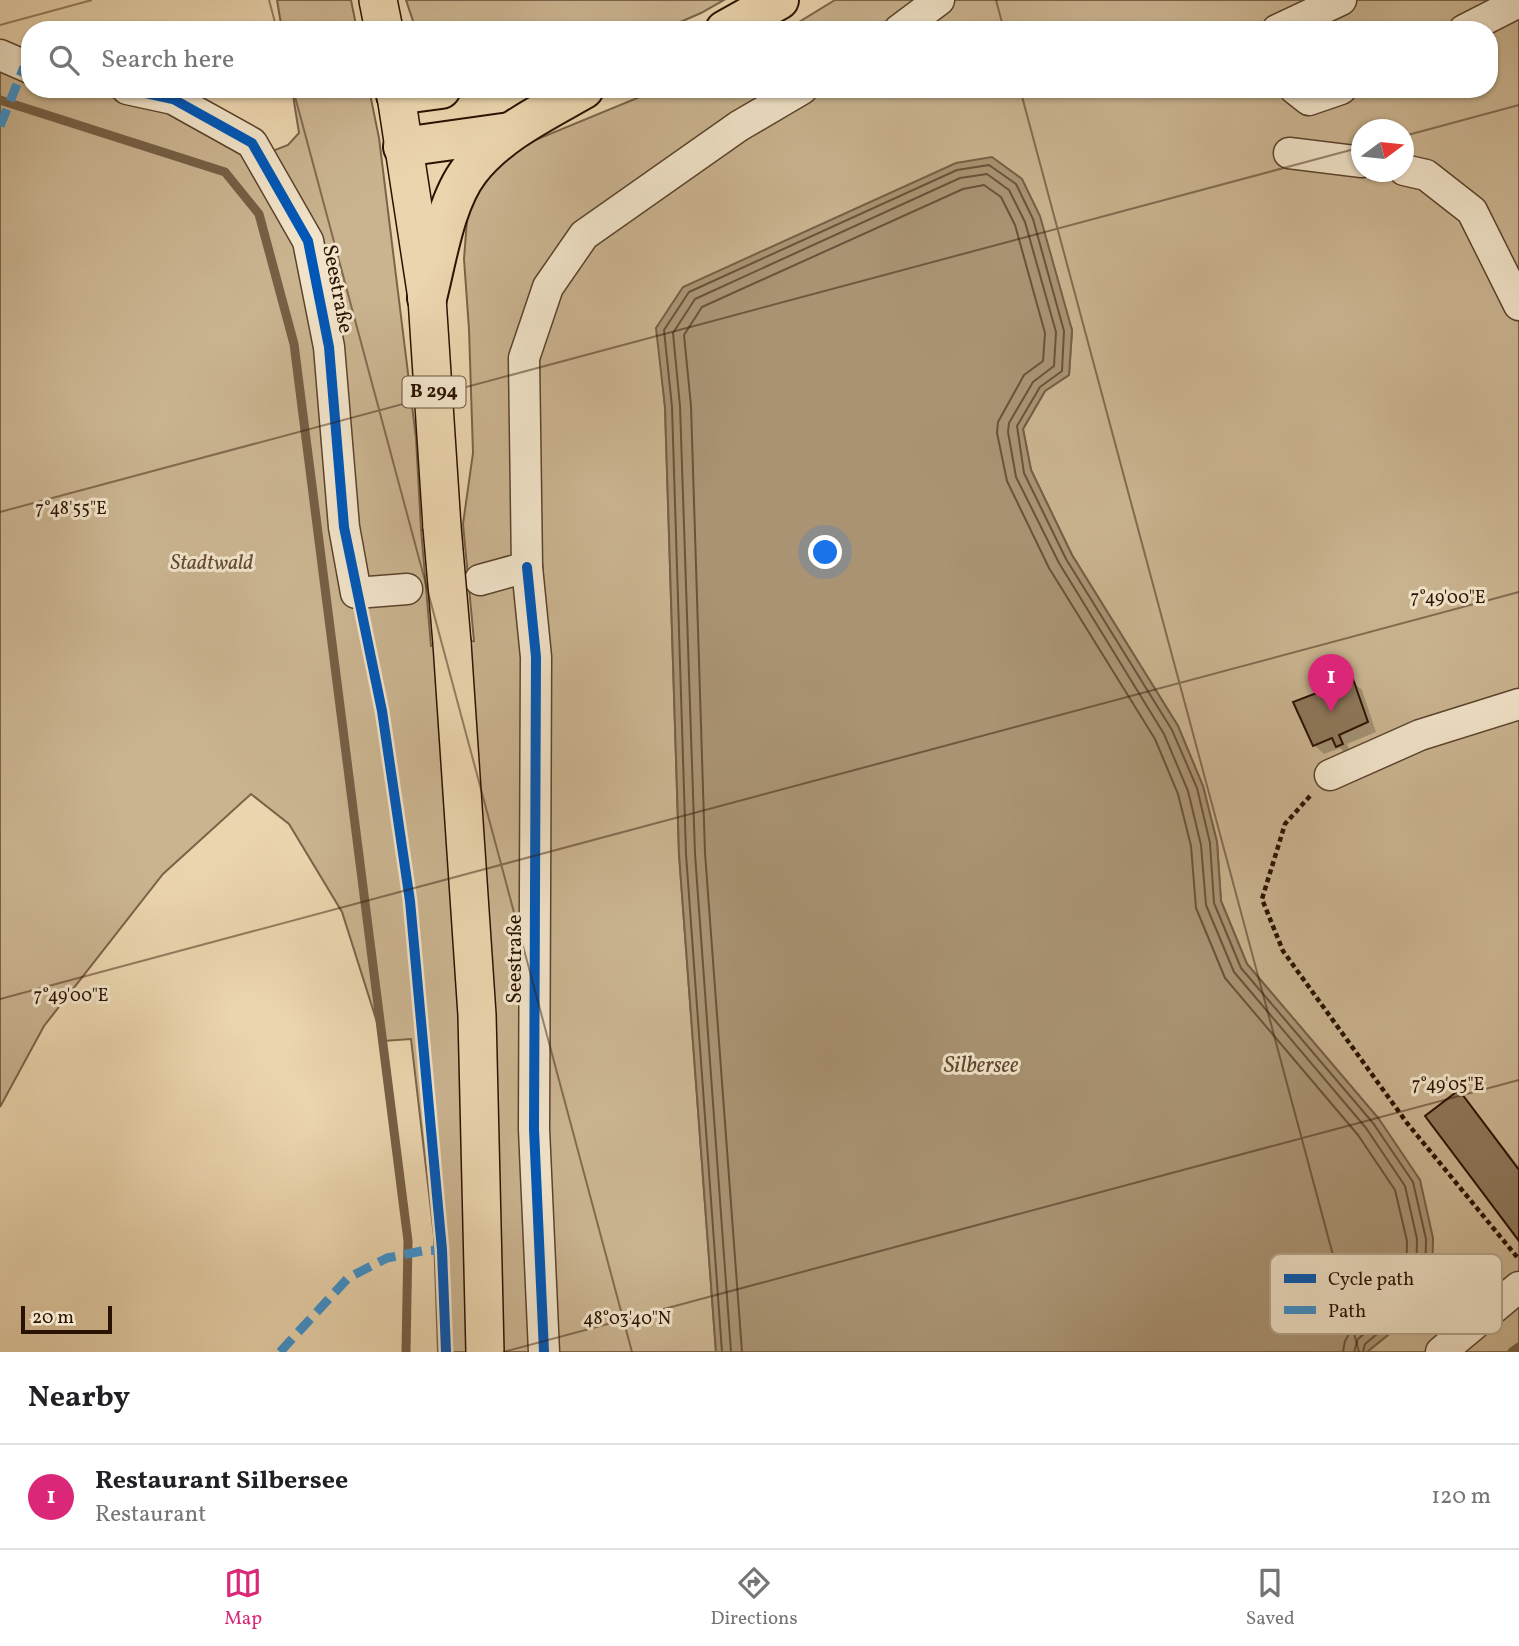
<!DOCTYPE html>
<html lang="en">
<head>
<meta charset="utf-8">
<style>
  body { margin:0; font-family:Vollkorn,serif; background:#f2f2f2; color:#202124 }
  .compass { position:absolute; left:1351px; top:119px; width:63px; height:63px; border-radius:50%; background:#fff; box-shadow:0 2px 5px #0004; rotate:75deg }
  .scale { position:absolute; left:21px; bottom:18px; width:91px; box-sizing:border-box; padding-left:7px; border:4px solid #2a1200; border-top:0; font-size:19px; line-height:24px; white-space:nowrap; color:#2a1200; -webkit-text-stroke:5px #f2e4ca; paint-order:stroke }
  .you { position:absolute; left:826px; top:553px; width:24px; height:24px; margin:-18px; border:5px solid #fff; border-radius:50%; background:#1a73e8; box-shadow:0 0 0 10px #1a73e833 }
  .badge { display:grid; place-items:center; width:46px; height:46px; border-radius:50%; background:#db2777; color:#fff; font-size:23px; font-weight:700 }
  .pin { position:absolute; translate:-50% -58px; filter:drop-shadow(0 2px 4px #0008) }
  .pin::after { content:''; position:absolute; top:37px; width:24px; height:21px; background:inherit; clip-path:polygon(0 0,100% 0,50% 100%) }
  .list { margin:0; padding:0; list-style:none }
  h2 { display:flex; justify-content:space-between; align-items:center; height:91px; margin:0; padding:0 28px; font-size:30px }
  h2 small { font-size:23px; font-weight:400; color:#757577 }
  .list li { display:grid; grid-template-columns:46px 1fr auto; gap:21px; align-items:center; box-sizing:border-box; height:105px; padding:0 28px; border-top:2px solid #e0e0e0 }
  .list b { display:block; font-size:26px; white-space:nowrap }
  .list p { margin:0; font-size:23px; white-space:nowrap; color:#757577 }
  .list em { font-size:23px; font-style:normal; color:#757577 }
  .icon { flex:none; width:38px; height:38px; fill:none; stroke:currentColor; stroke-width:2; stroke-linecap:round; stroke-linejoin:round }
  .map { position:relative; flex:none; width:1519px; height:1352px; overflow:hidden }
  .search { position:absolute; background:#fff; box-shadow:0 2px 5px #0004; left:21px; right:21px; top:21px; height:77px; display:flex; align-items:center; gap:18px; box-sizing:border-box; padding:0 24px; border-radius:28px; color:#757577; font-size:26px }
  .sheet { height:196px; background:#fff }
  nav { display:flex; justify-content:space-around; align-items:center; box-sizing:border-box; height:98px; border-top:2px solid #e0e0e0; background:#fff; font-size:19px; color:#757577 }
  nav a { display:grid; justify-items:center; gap:4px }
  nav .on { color:#db2777 }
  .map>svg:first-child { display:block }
  .green { fill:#cab490; stroke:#7a6348; stroke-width:2; fill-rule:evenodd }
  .water { fill:#a99373; stroke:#765f45; stroke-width:2 }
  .shadow { fill:#0003 }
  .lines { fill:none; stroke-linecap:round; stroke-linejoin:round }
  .shore { stroke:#6a523a; stroke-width:2 }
  .stream { stroke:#765f45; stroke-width:9 }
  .building { fill:#8e775a; stroke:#2a1200; stroke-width:2 }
  .minor-casing { stroke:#5a432c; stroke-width:33 }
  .major-casing { stroke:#2a1200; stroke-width:40 }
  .highway-casing { stroke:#2a1200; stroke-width:42 }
  .path { stroke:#2a1200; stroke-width:4.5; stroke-dasharray:5 3.5; stroke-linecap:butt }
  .minor { stroke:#f2e4ca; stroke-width:30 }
  .major { stroke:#ebd5ae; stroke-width:37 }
  .highway { stroke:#ebd5ae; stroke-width:38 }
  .major-bridge-casing { stroke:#2a1200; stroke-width:40; stroke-linecap:butt }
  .major-bridge { stroke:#ebd5ae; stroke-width:37 }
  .quiet { stroke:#3c92d0; stroke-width:9; stroke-dasharray:18 9; stroke-linecap:butt }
  .cycleway-casing { stroke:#f2e4ca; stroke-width:15 }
  .cycleway { stroke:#0057b8; stroke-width:10 }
  .ticks { fill:none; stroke:#2a1200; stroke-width:2; stroke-opacity:0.45 }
  .labels { text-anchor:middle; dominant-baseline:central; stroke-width:6; stroke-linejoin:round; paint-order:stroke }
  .shield { fill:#f2e4ca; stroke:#66513d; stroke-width:2 }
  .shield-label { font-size:19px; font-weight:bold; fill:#2a1200 }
  .street-label { font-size:21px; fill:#2a1200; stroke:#f2e4ca }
  .park-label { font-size:21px; font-style:italic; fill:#624b32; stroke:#f2e4ca }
  .water-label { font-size:23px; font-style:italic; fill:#5d462e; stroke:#f2e4ca }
  .key { fill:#f2e4ca; stroke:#b6a58d; stroke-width:2 }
  .key-label { font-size:19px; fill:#2a1200 }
  .ticks-label { font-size:18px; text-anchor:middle; fill:#2a1200; stroke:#f2e4ca; stroke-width:6; stroke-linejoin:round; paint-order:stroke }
</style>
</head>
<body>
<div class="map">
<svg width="1519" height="1352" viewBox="0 0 1519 1352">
  <rect width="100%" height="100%" fill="#ebd5ae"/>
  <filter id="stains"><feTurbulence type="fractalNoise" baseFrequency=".00286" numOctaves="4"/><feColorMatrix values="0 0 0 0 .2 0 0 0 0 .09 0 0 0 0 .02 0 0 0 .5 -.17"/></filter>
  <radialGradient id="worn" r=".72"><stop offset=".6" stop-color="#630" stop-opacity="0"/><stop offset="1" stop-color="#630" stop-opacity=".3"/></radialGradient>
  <g class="green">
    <path d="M 277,0 L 351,0 L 357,30 L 282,30 Z"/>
    <path d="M 406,0 L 724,0 L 701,13 L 662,30 L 416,30 Z"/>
    <path d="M 835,0 L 1519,0 L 1519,1352 L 1367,1352 L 1399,1326 L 1432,1289 L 1379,1119 L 1247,964 L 1221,901 L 1217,842 L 1203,786 L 1178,726 L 1072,555 L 1031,470 L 1023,429 L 1045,391 L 1069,375 L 1072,330 L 1065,311 L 657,328 L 665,407 L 679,854 L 716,1352 L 438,1352 L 434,1236 L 411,1039 L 383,1041 L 342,912 L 289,824 L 251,794 L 163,874 L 44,1026 L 0,1107 L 0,62 L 30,74 L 30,89 L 83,89 L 175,115 L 252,159 L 288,145 L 299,133 L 292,89 L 369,89 L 379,138 L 416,438 L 421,529 L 431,646 L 474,641 L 463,524 L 473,453 L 469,329 L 464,259 L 468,207 L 483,180 L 523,145 L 659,89 L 1489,89 L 1489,30 L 786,30 ZM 1362,130 L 1404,130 L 1404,172 L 1362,172 Z"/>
  </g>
  <path class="water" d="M 992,157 L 1022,179 L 1040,216 L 1072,330 L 1069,375 L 1045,391 L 1023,429 L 1031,470 L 1072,555 L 1178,726 L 1203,786 L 1217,842 L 1221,901 L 1247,964 L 1379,1119 L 1420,1180 L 1433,1238 L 1432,1289 L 1399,1326 L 1367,1352 L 716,1352 L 679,854 L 665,407 L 656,328 L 683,287 L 956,163 Z"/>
  <g class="shadow">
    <path d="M 1352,681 L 1362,690 L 1376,732 L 1347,744 L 1351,754 L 1347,755 L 1340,748 L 1324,754 L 1314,745 Z"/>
    <path d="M 1459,1092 L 1473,1107 L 1519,1167 L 1519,1238 Z"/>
  </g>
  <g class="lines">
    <g class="shore">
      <path d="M 722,1352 L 686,854 L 672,407 L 664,330 L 689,292 L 957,170 L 989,165 L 1016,184 L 1033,219 L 1064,331 L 1062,371 L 1040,387 L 1017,426 L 1024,473 L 1066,559 L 1172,730 L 1197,788 L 1210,843 L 1214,903 L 1241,968 L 1373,1123 L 1413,1182 L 1426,1239 L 1425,1286 L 1394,1320 L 1365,1344 L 1363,1352"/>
      <path d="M 731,1352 L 695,854 L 680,406 L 673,333 L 695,299 L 960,178 L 987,174 L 1009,190 L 1025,222 L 1056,332 L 1054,366 L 1033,382 L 1009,423 L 1008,432 L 1016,477 L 1059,563 L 1164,734 L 1188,791 L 1201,845 L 1206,905 L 1234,972 L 1366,1128 L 1405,1186 L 1417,1239 L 1416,1283 L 1388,1314 L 1358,1339 L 1354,1352"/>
      <path d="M 742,1352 L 705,853 L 691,406 L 684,335 L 702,307 L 963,189 L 984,185 L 1001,197 L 1015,225 L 1045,333 L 1043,361 L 1024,375 L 998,422 L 997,433 L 1007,481 L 1049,568 L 1155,739 L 1178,794 L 1191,846 L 1196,908 L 1225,978 L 1358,1135 L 1395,1190 L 1407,1241 L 1406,1279 L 1381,1306 L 1351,1331 L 1345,1341 L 1343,1352"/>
    </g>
    <g class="stream">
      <path d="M 0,100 L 225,172 L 259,214 L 294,344 L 408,1241 L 406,1352"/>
      <path d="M 1512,1352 L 1519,1347"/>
    </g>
  </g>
  <g class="building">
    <path d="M 1353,679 L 1368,722 L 1339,735 L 1343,744 L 1336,747 L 1332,738 L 1313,746 L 1293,702 Z"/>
    <path d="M 1459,1090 L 1519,1170 L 1519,1241 L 1425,1116 Z"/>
  </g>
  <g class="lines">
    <g class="minor-casing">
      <g id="minor">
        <path d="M 899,30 L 939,0"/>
        <path d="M 1277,30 L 1341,0"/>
        <path d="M 1464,30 L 1519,2"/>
        <path d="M 0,55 L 30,68"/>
        <path d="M 127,89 L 173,99 L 252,143 L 308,241 L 329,347 L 344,527 L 356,593 L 407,589"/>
        <path d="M 1295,89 L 1309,100 L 1341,89"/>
        <path d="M 1289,153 L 1362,162"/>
        <path d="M 1404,170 L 1426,175 L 1472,211 L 1519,305"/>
        <path d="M 527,567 L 536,657 L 534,1129 L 544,1352"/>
        <path d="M 480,580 L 527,567 L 524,358 L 548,287 L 584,235 L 739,126 L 802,89"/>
        <path d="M 1330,775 L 1420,735 L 1519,704"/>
        <path d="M 1441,1352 L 1519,1287"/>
      </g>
    </g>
    <g class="major-casing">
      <g id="major">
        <path d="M 378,0 L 384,30"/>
        <path d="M 395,89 L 427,298 L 442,527"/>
        <path d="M 452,643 L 477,1015 L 485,1352"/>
      </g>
    </g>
    <g class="highway-casing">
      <g id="highway">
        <path d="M 725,30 L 779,0"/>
        <path d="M 396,95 L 441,89"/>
        <path d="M 403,147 L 510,132"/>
        <path d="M 427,298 C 437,259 445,202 470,170 C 499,133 544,112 584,89"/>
      </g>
    </g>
    <path class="path" d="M 1310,796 L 1285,824 L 1262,899 L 1283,951 L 1407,1123 L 1517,1257"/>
    <use href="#minor" class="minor"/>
    <use href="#major" class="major"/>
    <use href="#highway" class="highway"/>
    <g class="major-bridge-casing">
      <path id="major-bridge" d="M 442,527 L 452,643"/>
    </g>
    <use href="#major-bridge" class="major-bridge"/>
    <g class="quiet">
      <path d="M 0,126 L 24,67"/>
      <path d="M 280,1352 L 348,1278 L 387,1258 L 422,1251 L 442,1250"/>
    </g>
    <g class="cycleway-casing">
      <g id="cycleway">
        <path d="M 127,89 L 173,99 L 252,143 L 308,241 L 329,347 L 344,527 L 382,711 L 410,901 L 442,1250 L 446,1352"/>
        <path d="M 527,567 L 536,657 L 534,1129 L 544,1352"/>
      </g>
    </g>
    <use href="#cycleway" class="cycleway"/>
  </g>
  <path class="ticks" d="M 269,0 L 277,30M 996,0 L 1004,30M 0,25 L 92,0M 293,89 L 632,1352M 1020,89 L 1359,1352M 1404,136 L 1519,105M 0,512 L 1362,147M 0,999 L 1519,592M 503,1352 L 1519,1080"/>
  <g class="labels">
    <rect class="shield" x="402.5" y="376.5" width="63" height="31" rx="5"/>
    <g class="shield-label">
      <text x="434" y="392">B 294</text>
    </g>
    <g class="street-label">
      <text transform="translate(337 289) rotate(79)">Seestraße</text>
      <text transform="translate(515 959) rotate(-90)">Seestraße</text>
    </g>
    <g class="park-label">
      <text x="212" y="563">Stadtwald</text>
    </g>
    <g class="water-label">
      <text x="981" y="1066">Silbersee</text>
    </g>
  </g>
  <rect x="1270" y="1254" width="232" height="80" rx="10" class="key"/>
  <rect x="1284" y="1274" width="32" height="9" fill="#0057b8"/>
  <rect x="1284" y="1306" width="32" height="8" fill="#3c92d0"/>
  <g class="key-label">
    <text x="1328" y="1285">Cycle path</text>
    <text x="1328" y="1317">Path</text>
  </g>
  <g class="ticks-label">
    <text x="71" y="514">7°48'55"E</text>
    <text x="1448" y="603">7°49'00"E</text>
    <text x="71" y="1001">7°49'00"E</text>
    <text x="1448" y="1090">7°49'05"E</text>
    <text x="627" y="1324">48°03'40"N</text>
  </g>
  <rect width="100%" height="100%" filter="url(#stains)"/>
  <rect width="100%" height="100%" fill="url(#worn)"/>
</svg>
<svg class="compass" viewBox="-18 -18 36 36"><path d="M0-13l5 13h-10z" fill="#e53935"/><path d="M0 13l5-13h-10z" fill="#757577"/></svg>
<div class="scale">20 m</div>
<div class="you"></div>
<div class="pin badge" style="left:1331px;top:712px">1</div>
<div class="search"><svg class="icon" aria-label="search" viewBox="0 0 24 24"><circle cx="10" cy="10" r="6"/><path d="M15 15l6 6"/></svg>Search here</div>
</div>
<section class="sheet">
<h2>Nearby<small></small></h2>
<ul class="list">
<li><span class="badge">1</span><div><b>Restaurant Silbersee</b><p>Restaurant</p></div><em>120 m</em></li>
</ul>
</section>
<nav>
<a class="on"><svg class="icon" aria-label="map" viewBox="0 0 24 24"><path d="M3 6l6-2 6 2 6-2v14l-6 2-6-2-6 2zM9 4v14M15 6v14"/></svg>Map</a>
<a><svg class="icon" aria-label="directions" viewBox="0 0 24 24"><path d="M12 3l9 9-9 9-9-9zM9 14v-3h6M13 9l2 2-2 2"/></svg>Directions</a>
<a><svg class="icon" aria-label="saved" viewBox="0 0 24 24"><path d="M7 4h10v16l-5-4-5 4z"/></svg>Saved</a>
</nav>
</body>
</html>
